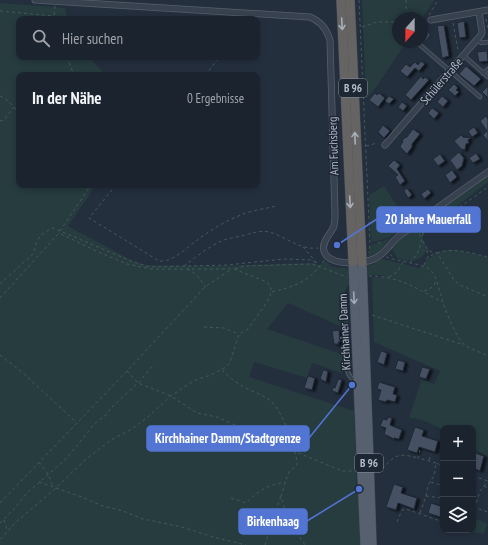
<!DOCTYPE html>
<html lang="de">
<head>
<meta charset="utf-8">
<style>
  body { margin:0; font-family:"PT Sans Narrow",sans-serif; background:#282f3a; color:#f1f3f6 }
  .controls { position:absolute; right:12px; bottom:12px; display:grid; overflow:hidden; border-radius:8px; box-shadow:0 2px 6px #0003 }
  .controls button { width:36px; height:36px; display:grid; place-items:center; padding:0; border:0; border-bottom:1px solid #39404a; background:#1b232e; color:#f1f3f6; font:20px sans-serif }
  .compass { position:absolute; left:392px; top:12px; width:36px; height:36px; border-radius:50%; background:#1b232e; box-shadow:0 2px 6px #0003; rotate:201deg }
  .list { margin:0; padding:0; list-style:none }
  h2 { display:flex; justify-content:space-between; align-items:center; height:52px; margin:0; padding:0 16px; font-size:17px }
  h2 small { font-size:13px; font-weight:400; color:#a0a4aa }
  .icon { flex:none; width:22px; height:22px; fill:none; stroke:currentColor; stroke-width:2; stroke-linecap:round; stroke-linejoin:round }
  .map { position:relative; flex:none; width:488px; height:545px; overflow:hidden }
  .search { position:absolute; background:#1b232e; box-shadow:0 2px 6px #0003; left:16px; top:16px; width:244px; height:44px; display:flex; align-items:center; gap:10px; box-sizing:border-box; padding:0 14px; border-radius:8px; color:#a0a4aa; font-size:15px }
  .panel { position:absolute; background:#1b232e; box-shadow:0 2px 6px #0003; left:16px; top:72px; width:244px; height:116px; border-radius:8px }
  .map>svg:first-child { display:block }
  .green { fill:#263c3f }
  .building { fill:#455162; stroke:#1f2835; filter:url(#shadow) }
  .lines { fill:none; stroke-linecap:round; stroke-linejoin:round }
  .service-casing { stroke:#565f6c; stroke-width:4.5 }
  .minor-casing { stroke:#565f6c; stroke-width:7 }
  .primary-casing { stroke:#414a57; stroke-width:10 }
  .trunk-casing { stroke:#434c59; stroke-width:10 }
  .path { stroke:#44595c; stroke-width:1; stroke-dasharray:3 3; stroke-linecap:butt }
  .service { stroke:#38414e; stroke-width:3 }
  .minor { stroke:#38414e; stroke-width:5.5 }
  .primary { stroke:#56606e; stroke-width:9 }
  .trunk { stroke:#656462; stroke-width:9 }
  .oneway { stroke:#a8afba }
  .oneway2 { stroke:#a1aab7 }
  .labels { text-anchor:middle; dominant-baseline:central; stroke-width:3; stroke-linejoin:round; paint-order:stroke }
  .shield { fill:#1d2633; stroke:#878f9c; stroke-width:1 }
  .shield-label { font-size:11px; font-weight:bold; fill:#b4bcc9 }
  .street-label { font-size:12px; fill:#b4bcc9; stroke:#1d2633 }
  .leader { fill:none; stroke:#5274d3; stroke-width:1.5 }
  .callout-dot { fill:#5274d3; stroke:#1d2633; stroke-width:1.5 }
  .callout { fill:#5274d3; stroke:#5274d3; stroke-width:1.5 }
  .callout-label { font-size:13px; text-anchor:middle; font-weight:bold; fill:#fff }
</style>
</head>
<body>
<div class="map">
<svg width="488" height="545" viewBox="0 0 488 545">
  <defs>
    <filter id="shadow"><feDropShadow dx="3" dy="1.5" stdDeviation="1" flood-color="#0009"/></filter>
  </defs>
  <rect width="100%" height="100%" fill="#242f3e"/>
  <g class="green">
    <path d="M 362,0 L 434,0 L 422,18 L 398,18 L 398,42 L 406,42 L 377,86 L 366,99 Z"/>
    <path d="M 0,3 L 65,8 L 67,19 L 19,19 L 19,57 L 88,57 L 106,75 L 19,75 L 19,185 L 96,185 L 68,226 L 133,261 L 146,265 L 213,266 L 312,263 L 320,265 L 325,261 L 333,267 L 346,268 L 348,270 L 349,284 L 345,291 L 346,306 L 348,319 L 351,331 L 288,303 L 267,329 L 344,355 L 342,373 L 312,363 L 307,378 L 254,362 L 249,377 L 354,411 L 357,471 L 356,489 L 358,493 L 360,545 L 0,545 Z"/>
    <path d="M 488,176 L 488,182 L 421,234 L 427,250 C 421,262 408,263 397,258 L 391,247 L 394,243 Z"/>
    <path d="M 384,186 L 409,224 L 390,237 L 374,242 L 371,241 L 369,195 Z"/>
    <path d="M 390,238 L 378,253 L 368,257 L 371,245 L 380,242 Z"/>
    <path d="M 455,250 L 488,257 L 488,457 L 473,448 L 473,428 L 443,428 L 443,430 C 432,424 421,418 409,418 L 422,379 L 434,384 L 440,371 L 374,342 L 372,277 L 383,278 L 383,275 L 367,275 L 368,266 L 383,259 L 419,268 C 432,256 436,249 455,250 Z"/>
    <path d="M 473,520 L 479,520 L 487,524 L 484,534 L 473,532 L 471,530 L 473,530 Z"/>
  </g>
  <g class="building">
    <path d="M 464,21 L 466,37 L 459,38 L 457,23 Z"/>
    <path d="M 444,25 L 449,56 L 442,58 L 437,26 Z"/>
    <path d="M 487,51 L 488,61 L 479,62 L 477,52 Z"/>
    <path d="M 421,61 L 425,64 L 419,71 L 415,68 L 407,77 L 400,71 L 406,64 L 410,67 L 415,62 L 418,65 Z"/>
    <path d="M 466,66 L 481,79 L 474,86 L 459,74 Z"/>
    <path d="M 421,76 L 423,79 L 425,77 L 429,80 L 411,100 L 405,95 Z"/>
    <path d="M 454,84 L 458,88 L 456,90 L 459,92 L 455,96 L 448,90 Z"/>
    <path d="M 488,86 L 488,98 L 482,92 Z"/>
    <path d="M 375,93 L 377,95 L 379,93 L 385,98 L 378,107 L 369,100 Z"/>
    <path d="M 389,96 L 394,99 L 389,104 L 385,101 Z"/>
    <path d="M 442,96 L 448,101 L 443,107 L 437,102 Z"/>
    <path d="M 402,102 L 407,106 L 403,111 L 398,107 Z"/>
    <path d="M 432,108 L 439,113 L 434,119 L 428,113 Z"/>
    <path d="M 486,116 L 488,119 L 488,141 L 483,135 L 487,131 L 480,121 Z"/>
    <path d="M 383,125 L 390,131 L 384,138 L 378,132 Z"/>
    <path d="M 474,127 L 478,133 L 472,137 L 468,131 Z"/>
    <path d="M 413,129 L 420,134 L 412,144 L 412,147 L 407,154 L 401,148 L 400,146 L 403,142 L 402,141 L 405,137 L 406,138 Z"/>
    <path d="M 461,135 L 463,137 L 471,138 L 468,140 L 469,143 L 466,144 L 465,150 L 461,149 L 454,141 Z"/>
    <path d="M 459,152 L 464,158 L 462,166 L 457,170 L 450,160 Z"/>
    <path d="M 476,153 L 480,159 L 473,163 L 469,158 Z"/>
    <path d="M 440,154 L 445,161 L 438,166 L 433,159 Z"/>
    <path d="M 394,160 L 400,165 L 397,169 L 405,181 L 400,185 L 395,177 L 398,175 L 388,166 Z"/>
    <path d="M 452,170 L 457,177 L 450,183 L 445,175 Z"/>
    <path d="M 407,188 L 412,195 L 408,198 L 404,191 Z"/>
    <path d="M 428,189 L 431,193 L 424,199 L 421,194 Z"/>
    <path d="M 339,330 L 340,342 L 338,342 L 339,344 L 334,344 L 332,331 Z"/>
    <path d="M 381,351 L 387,353 L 384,365 L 377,362 Z"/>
    <path d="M 398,360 L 405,362 L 403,371 L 395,369 Z"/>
    <path d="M 422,367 L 430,369 L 426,379 L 419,377 Z"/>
    <path d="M 323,370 L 328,371 L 326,382 L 320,379 Z"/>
    <path d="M 308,376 L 315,378 L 312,390 L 304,388 Z"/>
    <path d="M 338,379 L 342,380 L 338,393 L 332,391 L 333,387 L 335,388 Z"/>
    <path d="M 379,382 L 395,387 L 393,394 L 397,395 L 395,402 L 387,400 L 386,402 L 378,400 L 381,390 L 377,389 Z"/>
    <path d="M 388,417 L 392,418 L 390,425 L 402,430 L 399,439 L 394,438 L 394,439 L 384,434 L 386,428 L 380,426 L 383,419 L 387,420 Z"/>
    <path d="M 415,427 L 424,430 L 422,436 L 438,441 L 435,452 L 419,447 L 417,453 L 407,450 Z"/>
    <path d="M 475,453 L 484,456 L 480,471 L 473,468 L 473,454 Z"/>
    <path d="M 394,484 L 403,487 L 401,493 L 417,498 L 414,509 L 398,503 L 396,510 L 386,507 Z"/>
    <path d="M 431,503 L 443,507 L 443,518 L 428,513 Z"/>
  </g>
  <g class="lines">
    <g class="service-casing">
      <g id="service">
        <path d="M 422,40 L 427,35"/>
        <path d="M 477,40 L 481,43 L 488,42"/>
        <path d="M 420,42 L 419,44 L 480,97"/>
        <path d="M 463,55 L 488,77"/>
        <path d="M 483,73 L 488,69"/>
        <path d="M 356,382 C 349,377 345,371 349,364 L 357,361"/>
      </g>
    </g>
    <g class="minor-casing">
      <g id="minor">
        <path d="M 35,0 L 310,17 C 321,22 326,28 330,40 L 335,214 C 335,218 335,222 334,226 C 331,234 321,242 324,251 C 329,267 364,264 376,258 C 386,253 390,243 398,237 C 428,214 458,193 488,172"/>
        <path d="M 431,20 L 488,10"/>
        <path d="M 385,145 L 481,35 L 482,32 L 479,12"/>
      </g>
    </g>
    <g class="primary-casing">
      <g id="primary">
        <path d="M 353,262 L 365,545"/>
        <path d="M 362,262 L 372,545"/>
      </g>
    </g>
    <g class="trunk-casing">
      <g id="trunk">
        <path d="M 341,0 L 353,262"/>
        <path d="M 350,0 L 362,262"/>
      </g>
    </g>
    <g class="path">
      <path d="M 359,0 L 370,244 L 369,253"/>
      <path d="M 406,0 L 406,8 L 411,18"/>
      <path d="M 0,11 L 54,16 L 57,19"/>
      <path d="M 54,15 L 55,6"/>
      <path d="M 429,15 L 438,0"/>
      <path d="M 486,19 L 488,29"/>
      <path d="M 422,22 L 426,22"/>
      <path d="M 453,23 L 458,50 L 460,52"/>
      <path d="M 362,27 L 377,22 L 398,22"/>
      <path d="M 67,57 L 74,75"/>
      <path d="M 205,75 L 220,57"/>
      <path d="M 0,96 C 8,99 14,107 19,114"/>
      <path d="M 0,121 L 4,120 L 14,107"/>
      <path d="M 366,146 L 377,143"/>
      <path d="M 116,185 L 89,218 L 159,261 C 172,263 186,248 196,241 C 209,231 225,221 241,215 C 252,210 265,209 276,206"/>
      <path d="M 416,229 L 422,238"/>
      <path d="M 60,231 L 91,185"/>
      <path d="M 423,234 L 423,225"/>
      <path d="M 423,241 C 426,248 429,253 437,253 L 454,280 L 460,285 L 488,297"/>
      <path d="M 378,242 L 383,245"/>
      <path d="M 303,247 L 317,263"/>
      <path d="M 427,250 L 428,257"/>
      <path d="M 437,253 C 453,247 471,253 488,257"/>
      <path d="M 390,254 L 394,259"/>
      <path d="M 386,257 C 396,261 425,264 430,270 C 437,276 438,287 441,295 C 443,306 457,340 465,345 C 472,350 481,352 488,356"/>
      <path d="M 410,263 C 420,252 420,246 423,233 L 488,187"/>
      <path d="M 424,265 L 428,257 L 434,254"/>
      <path d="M 184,266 C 196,257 209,246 224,240 C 230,238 238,237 245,235 C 256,232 264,229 275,234 C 290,240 302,250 318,248"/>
      <path d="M 187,269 C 196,273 201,279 205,287"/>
      <path d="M 235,269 L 244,266 L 312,264 L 347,277"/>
      <path d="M 369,276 C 399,276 416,288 442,302"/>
      <path d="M 389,277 L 397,272 L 403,262"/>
      <path d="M 0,284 L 34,253 C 36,239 41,233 53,228 L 131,261 L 150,267 L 227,265 L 284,259 L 312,260 L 318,265"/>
      <path d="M 424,291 C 430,289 434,287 436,281"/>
      <path d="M 272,292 C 295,286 310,282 324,260"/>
      <path d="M 0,298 L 59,233 L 96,251 L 127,264 L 151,269 L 234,269 L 267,282 L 271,288 L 271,292 L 269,299 L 263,308 L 248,329 L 239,334 L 230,362 L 226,367 L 211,375 L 198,379 L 187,385 L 171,396 L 148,417 L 132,429 L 111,440 L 85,460 L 56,488 L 15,523 L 0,540"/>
      <path d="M 372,315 L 464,345"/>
      <path d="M 204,327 L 224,328 L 239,334"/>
      <path d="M 0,355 L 22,372 L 76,422"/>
      <path d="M 222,370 C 228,376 236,383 244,387 C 253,392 264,395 272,402 C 283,413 297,450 297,465 L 289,472 L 287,477 L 281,496 L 286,515 L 305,545"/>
      <path d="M 127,371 L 138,383 L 171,396 L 197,413 L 217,417 L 277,444 L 342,471 L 355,471"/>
      <path d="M 420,450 L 418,458 L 436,463"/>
      <path d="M 429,460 L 431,454"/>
      <path d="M 39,462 L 48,474 L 52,484 L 56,487"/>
      <path d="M 376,469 L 383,468 C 396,454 399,453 418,458"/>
      <path d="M 473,476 L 488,481"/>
      <path d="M 39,482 L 79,496 L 103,506 L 123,511 L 143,519 L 182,527 L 213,537 L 246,545"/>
      <path d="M 431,482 L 443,486"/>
      <path d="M 484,486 L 488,488"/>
      <path d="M 426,496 L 428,485 L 434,476 L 436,463 L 443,466"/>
      <path d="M 231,498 L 246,503 C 260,490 265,486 285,482"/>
      <path d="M 0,503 L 127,371 L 205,287 L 227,272 L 232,270"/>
      <path d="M 473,507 L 488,512"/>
      <path d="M 420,513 L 426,496 L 443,498"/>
      <path d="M 473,514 L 480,491 L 488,481"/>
      <path d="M 4,520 L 7,530"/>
      <path d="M 397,522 L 402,510 L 406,509 L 443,522"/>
      <path d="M 0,523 L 15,508 L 27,493 L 67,458 L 95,423 L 105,416 L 111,408 L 141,380 L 154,364"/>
      <path d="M 265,545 L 272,521 L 281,496"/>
    </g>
    <use href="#service" class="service"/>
    <use href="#minor" class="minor"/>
    <use href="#primary" class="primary"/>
    <use href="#trunk" class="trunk"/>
  </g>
  <defs><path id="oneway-shaft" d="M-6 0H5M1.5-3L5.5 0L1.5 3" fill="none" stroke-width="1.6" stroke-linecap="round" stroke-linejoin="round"/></defs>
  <g class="oneway">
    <use href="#oneway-shaft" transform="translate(342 24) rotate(87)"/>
    <use href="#oneway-shaft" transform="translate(355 138) rotate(-92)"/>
    <use href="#oneway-shaft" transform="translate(350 202) rotate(87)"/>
  </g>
  <use class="oneway2" href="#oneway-shaft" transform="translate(354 298) rotate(87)"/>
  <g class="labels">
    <g class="shield">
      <rect x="339" y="79" width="28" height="18" rx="3"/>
      <rect x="355" y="454" width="28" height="18" rx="3"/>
    </g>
    <g class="shield-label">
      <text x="353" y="88">B 96</text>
      <text x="369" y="463">B 96</text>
    </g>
    <g class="street-label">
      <text transform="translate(441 81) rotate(-49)">Schülerstraße</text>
      <text transform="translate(333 146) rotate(-92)">Am Fuchsberg</text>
      <text transform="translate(344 332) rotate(-93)">Kirchhainer Damm</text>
    </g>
  </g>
  <path class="leader" d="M337 245L377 219M352 385L309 438M359 489L307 521"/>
  <g class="callout-dot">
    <circle cx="337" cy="245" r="4"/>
    <circle cx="352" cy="385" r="4"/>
    <circle cx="359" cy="489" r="4"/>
  </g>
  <g class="callout">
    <rect x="377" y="207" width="103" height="25" rx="4"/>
    <rect x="147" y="426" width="162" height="25" rx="4"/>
    <rect x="239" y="509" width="68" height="25" rx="4"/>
  </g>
  <g class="callout-label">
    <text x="428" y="224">20 Jahre Mauerfall</text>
    <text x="228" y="443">Kirchhainer Damm/Stadtgrenze</text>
    <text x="273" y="526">Birkenhaag</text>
  </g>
</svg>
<div class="controls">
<button>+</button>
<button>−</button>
<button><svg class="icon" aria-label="layers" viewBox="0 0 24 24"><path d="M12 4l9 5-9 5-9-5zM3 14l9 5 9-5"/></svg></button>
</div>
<svg class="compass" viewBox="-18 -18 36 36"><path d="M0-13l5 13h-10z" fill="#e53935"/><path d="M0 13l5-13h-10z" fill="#a0a4aa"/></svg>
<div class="search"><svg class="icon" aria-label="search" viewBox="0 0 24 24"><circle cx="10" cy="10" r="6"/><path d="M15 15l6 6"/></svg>Hier suchen</div>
<section class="panel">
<h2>In der Nähe<small>0 Ergebnisse</small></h2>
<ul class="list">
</ul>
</section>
</div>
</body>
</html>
